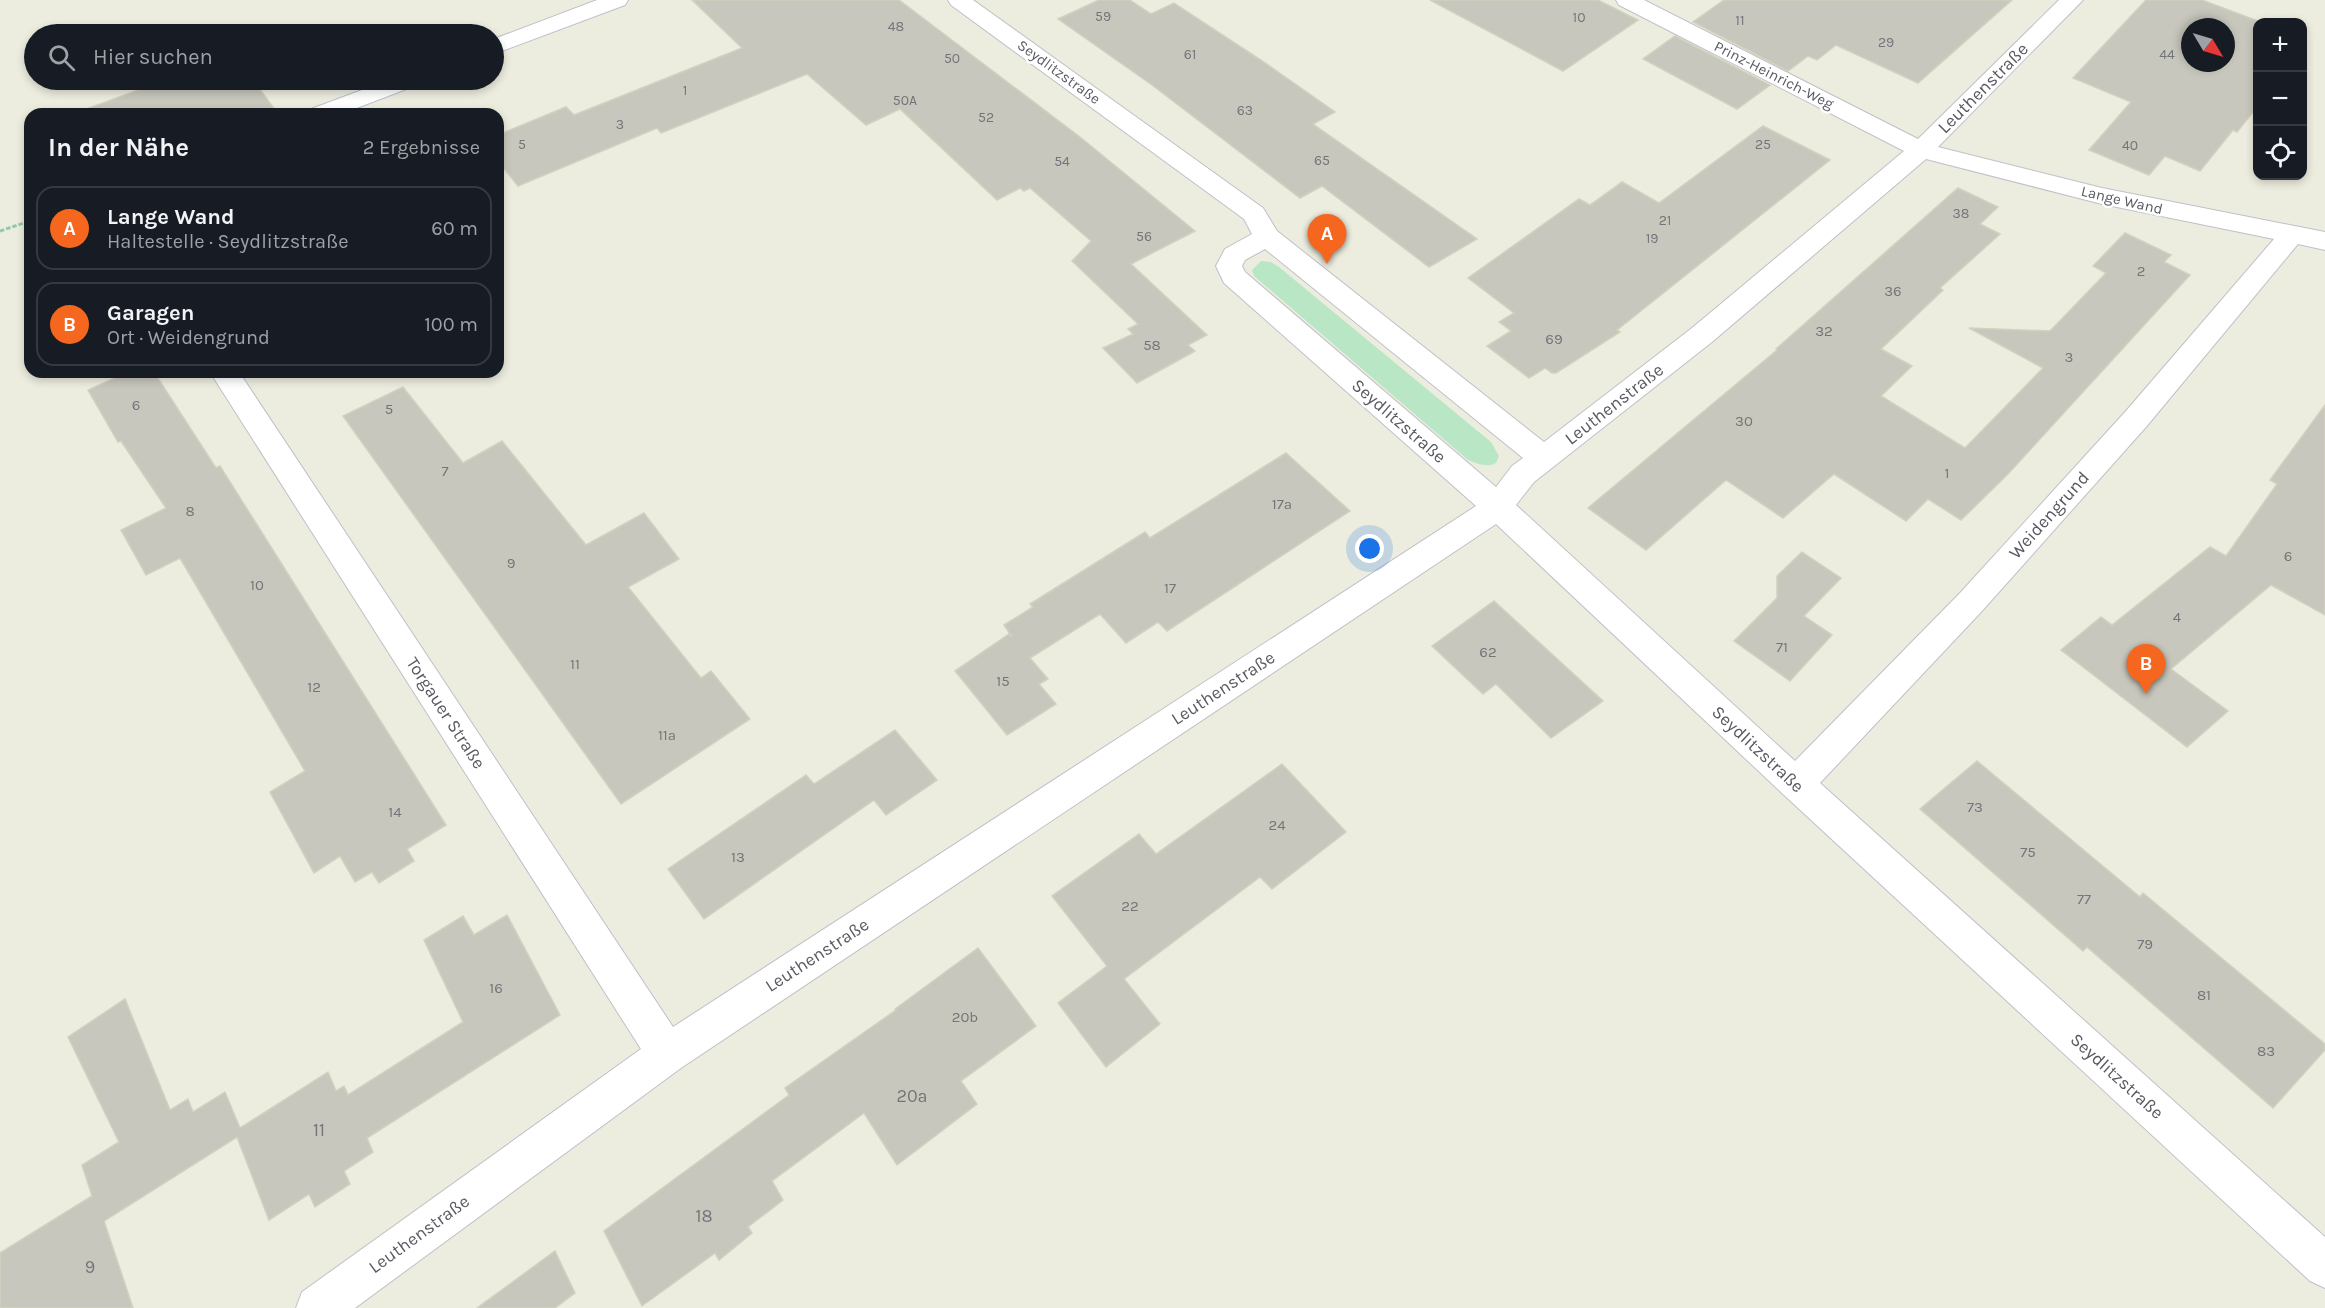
<!DOCTYPE html>
<html lang="de">
<head>
<meta charset="utf-8">
<style>
  body { margin:0; font-family:Karla,sans-serif; background:#242831; color:#f1f3f6 }
  .controls { position:absolute; right:18px; top:18px; display:grid; overflow:hidden; border-radius:12px; box-shadow:0 3px 9px #0003 }
  .controls button { width:54px; height:54px; display:grid; place-items:center; padding:0; border:0; border-bottom:2px solid #363941; background:#171b24; color:#f1f3f6; font:30px sans-serif }
  .compass { position:absolute; left:2181px; top:18px; width:54px; height:54px; border-radius:50%; background:#171b24; box-shadow:0 3px 9px #0003; rotate:128deg }
  .you { position:absolute; left:1370px; top:549px; width:21px; height:21px; margin:-15px; border:4px solid #fff; border-radius:50%; background:#1a73e8; box-shadow:0 0 0 9px #1a73e833 }
  .badge { display:grid; place-items:center; width:39px; height:39px; border-radius:50%; background:#f5671e; color:#fff; font-size:20px; font-weight:700 }
  .pin { position:absolute; translate:-50% -50px; filter:drop-shadow(0 2px 3px #0008) }
  .pin::after { content:''; position:absolute; top:32px; width:21px; height:18px; background:inherit; clip-path:polygon(0 0,100% 0,50% 100%) }
  .list { margin:0; padding:0; list-style:none }
  h2 { display:flex; justify-content:space-between; align-items:center; height:78px; margin:0; padding:0 24px; font-size:26px }
  h2 small { font-size:20px; font-weight:400; color:#9ea1a6 }
  .list li { display:grid; grid-template-columns:39px 1fr auto; gap:18px; align-items:center; box-sizing:border-box; height:84px; margin:0 12px 12px; padding:0 12px; border:2px solid #363941; border-radius:18px }
  .list b { display:block; font-size:22px; white-space:nowrap }
  .list p { margin:0; font-size:20px; white-space:nowrap; color:#9ea1a6 }
  .list em { font-size:20px; font-style:normal; color:#9ea1a6 }
  .icon { flex:none; width:33px; height:33px; fill:none; stroke:currentColor; stroke-width:2; stroke-linecap:round; stroke-linejoin:round }
  .map { position:relative; flex:none; width:2325px; height:1308px; overflow:hidden }
  .search { position:absolute; background:#171b24; box-shadow:0 3px 9px #0003; left:24px; top:24px; width:480px; height:66px; display:flex; align-items:center; gap:15px; box-sizing:border-box; padding:0 21px; border-radius:33px; color:#9ea1a6; font-size:22px }
  .panel { position:absolute; background:#171b24; box-shadow:0 3px 9px #0003; left:24px; top:108px; width:480px; height:270px; border-radius:18px }
  .map>svg:first-child { display:block }
  .green { fill:#b9e7c5 }
  .building { fill:#c7c7bd; stroke:#d2d1be; stroke-width:1.5; fill-rule:evenodd }
  .lines { fill:none; stroke-linecap:round; stroke-linejoin:round }
  .street-casing { stroke:#bfc0c8; stroke-width:2 }
  .path { stroke:#92c8af; stroke-width:3; stroke-dasharray:4.5 2; stroke-linecap:butt }
  .street { fill:#fff; fill-rule:evenodd }
  .labels { text-anchor:middle; dominant-baseline:central; stroke-width:5; stroke-linejoin:round; paint-order:stroke }
  .far-number-label { font-size:14px; fill:#747579 }
  .far-street-label { font-size:15px; fill:#585a62; stroke:#fff }
  .number-label { font-size:15px; fill:#747579 }
  .street-label { font-size:18px; fill:#585a62; stroke:#fff }
  .near-number-label { font-size:18px; fill:#747579 }
</style>
</head>
<body>
<div class="map">
<svg width="2325" height="1308" viewBox="0 0 2325 1308">
  <rect width="100%" height="100%" fill="#eceddf"/>
  <path class="green" d="M 1261,261 L 1271,262 L 1279,267 L 1491,442 L 1499,456 L 1496,463 C 1487,468 1478,464 1468,460 L 1254,276 L 1252,270 Z"/>
  <g class="building">
    <path d="M 692,0 L 899,0 L 1080,137 L 1195,231 L 1131,264 L 1207,335 L 1188,345 L 1195,351 L 1137,383 L 1103,348 L 1133,334 L 1128,329 L 1138,324 L 1072,261 L 1091,241 L 1030,188 L 1024,191 L 1020,188 L 997,200 L 900,109 L 866,125 L 807,74 L 661,133 L 657,128 L 518,186 L 498,161 L 498,135 L 566,107 L 574,115 L 742,48 Z"/>
    <path d="M 1099,0 L 1130,0 L 1151,14 L 1174,3 L 1261,60 L 1335,112 L 1313,124 L 1477,239 L 1429,267 L 1322,186 L 1300,198 L 1152,85 L 1058,19 Z"/>
    <path d="M 1430,0 L 1598,0 L 1638,20 L 1563,71 Z"/>
    <path d="M 1724,0 L 2012,0 L 1918,83 L 1836,45 L 1817,60 L 1808,56 L 1788,71 L 1693,22 Z"/>
    <path d="M 2146,0 L 2202,0 L 2258,21 L 2258,106 L 2237,132 L 2233,130 L 2200,171 L 2165,156 L 2149,175 L 2089,150 L 2131,102 L 2073,78 ZM 2190,27 L 2226,27 L 2226,63 L 2190,63 Z"/>
    <path d="M 1675,36 L 1770,85 L 1737,109 L 1643,59 Z"/>
    <path d="M 165,80 L 253,80 L 278,114 L 85,114 L 84,110 Z"/>
    <path d="M 1763,126 L 1830,160 L 1617,330 L 1620,332 L 1556,373 L 1552,373 L 1545,368 L 1529,378 L 1487,346 L 1511,331 L 1499,322 L 1514,313 L 1468,278 L 1579,199 L 1590,205 L 1622,182 L 1659,203 Z"/>
    <path d="M 1958,188 L 1998,207 L 1980,224 L 2000,234 L 1940,288 L 1943,290 L 1881,349 L 1912,366 L 1881,396 L 1965,448 L 2043,368 L 1969,328 L 2050,331 L 2106,273 L 2093,266 L 2125,233 L 2171,255 L 2164,262 L 2190,275 L 2008,474 L 1961,520 L 1928,499 L 1906,521 L 1834,474 L 1783,518 L 1726,480 L 1646,550 L 1588,508 L 1777,350 L 1776,349 Z"/>
    <path d="M 128,372 L 154,372 L 216,468 L 220,466 L 446,825 L 407,849 L 414,861 L 379,883 L 372,872 L 355,882 L 340,856 L 314,873 L 270,792 L 305,771 L 180,558 L 146,575 L 121,530 L 166,508 L 121,441 L 118,442 L 88,390 Z"/>
    <path d="M 403,387 L 463,463 L 502,441 L 586,545 L 644,513 L 679,559 L 628,587 L 701,678 L 711,671 L 750,719 L 621,804 L 343,416 Z"/>
    <path d="M 2325,405 L 2325,615 L 2271,585 L 2171,669 L 2228,711 L 2187,747 L 2061,650 L 2101,617 L 2112,625 L 2210,547 L 2226,556 L 2277,484 L 2270,480 Z"/>
    <path d="M 1286,453 L 1350,511 L 1167,631 L 1158,622 L 1126,643 L 1100,614 L 1030,658 L 1048,679 L 1039,684 L 1056,704 L 1007,735 L 955,671 L 1009,634 L 1012,637 L 1004,625 L 1033,607 L 1030,604 L 1145,532 L 1150,538 Z"/>
    <path d="M 1802,552 L 1841,578 L 1804,616 L 1832,635 L 1790,681 L 1734,641 L 1777,598 L 1777,576 Z"/>
    <path d="M 1494,601 L 1603,701 L 1551,738 L 1496,684 L 1483,694 L 1432,646 Z"/>
    <path d="M 895,730 L 937,780 L 886,815 L 874,800 L 704,919 L 668,869 L 806,775 L 814,784 Z"/>
    <path d="M 1977,761 L 2140,897 L 2143,893 L 2325,1044 L 2325,1050 L 2273,1108 L 2087,947 L 2083,951 L 1920,809 Z"/>
    <path d="M 1282,764 L 1346,832 L 1272,889 L 1260,877 L 1124,979 L 1160,1024 L 1106,1067 L 1058,1003 L 1107,966 L 1052,896 L 1139,834 L 1156,854 Z"/>
    <path d="M 507,915 L 560,1015 L 367,1138 L 373,1152 L 344,1171 L 350,1184 L 315,1207 L 309,1194 L 269,1220 L 237,1137 L 104,1221 L 133,1308 L 0,1308 L 0,1253 L 92,1196 L 82,1165 L 119,1142 L 68,1037 L 125,999 L 170,1110 L 188,1099 L 193,1112 L 225,1092 L 240,1128 L 328,1072 L 336,1091 L 344,1086 L 348,1095 L 463,1022 L 424,940 L 463,916 L 474,935 Z"/>
    <path d="M 978,948 L 1036,1026 L 961,1081 L 977,1104 L 897,1165 L 864,1113 L 772,1181 L 783,1200 L 748,1227 L 752,1233 L 719,1260 L 715,1253 L 642,1306 L 604,1231 L 789,1095 L 785,1088 L 896,1010 L 895,1009 Z"/>
    <path d="M 555,1251 L 575,1293 L 555,1308 L 477,1308 Z"/>
  </g>
  <g class="lines">
    <g class="street-casing">
      <g id="street">
        <path d="M 597,0 L 628,0 L 625,5 L 494,54 L 494,39 Z"/>
        <path d="M 948,0 L 973,0 L 1263,208 L 1277,231 L 1544,442 L 1692,328 L 1904,151 L 1619,5 L 1616,0 L 1644,0 L 1918,139 L 2059,0 L 2083,0 L 1938,147 L 2102,188 L 2325,232 L 2325,250 L 2298,244 L 2146,427 L 1982,611 L 1820,783 L 2325,1237 L 2325,1288 L 2310,1281 L 1784,795 L 1496,524 L 681,1068 L 355,1308 L 296,1308 L 302,1292 L 641,1049 L 210,372 L 239,372 L 673,1027 L 1476,506 L 1224,283 L 1216,266 L 1225,249 L 1252,234 L 1244,219 L 951,5 ZM 1926,159 L 2102,204 L 2274,239 L 2126,411 L 1960,593 L 1795,761 L 1516,505 L 1534,482 L 1712,342 ZM 1265,249 L 1523,458 L 1512,466 L 1496,487 L 1245,272 L 1242,266 L 1245,260 Z"/>
        <path d="M 389,80 L 421,80 L 417,85 L 341,114 L 307,114 L 311,109 Z"/>
      </g>
    </g>
    <path class="path" d="M 0,231 L 30,221"/>
    <use href="#street" class="street"/>
  </g>
  <g class="labels">
    <g class="far-number-label">
      <text x="1103" y="16">59</text>
      <text x="1579" y="17">10</text>
      <text x="1740" y="20">11</text>
      <text x="896" y="26">48</text>
      <text x="1886" y="42">29</text>
      <text x="1190" y="54">61</text>
      <text x="2167" y="54">44</text>
      <text x="952" y="58">50</text>
      <text x="685" y="90">1</text>
      <text x="905" y="100">50A</text>
      <text x="1245" y="110">63</text>
      <text x="986" y="117">52</text>
      <text x="620" y="124">3</text>
      <text x="522" y="144">5</text>
      <text x="1763" y="144">25</text>
      <text x="2130" y="145">40</text>
      <text x="1322" y="160">65</text>
      <text x="1062" y="161">54</text>
      <text x="1961" y="213">38</text>
      <text x="1665" y="220">21</text>
      <text x="1144" y="236">56</text>
      <text x="1652" y="238">19</text>
    </g>
    <g class="far-street-label">
      <text transform="translate(1059 72) rotate(36)">Seydlitzstraße</text>
      <text transform="translate(1774 75) rotate(27)">Prinz-Heinrich-Weg</text>
      <text transform="translate(2122 200) rotate(13)">Lange Wand</text>
    </g>
    <g class="number-label">
      <text x="2141" y="271">2</text>
      <text x="1893" y="291">36</text>
      <text x="1824" y="331">32</text>
      <text x="1554" y="339">69</text>
      <text x="1152" y="345">58</text>
      <text x="2069" y="357">3</text>
      <text x="136" y="405">6</text>
      <text x="389" y="409">5</text>
      <text x="1744" y="421">30</text>
      <text x="445" y="471">7</text>
      <text x="1947" y="473">1</text>
      <text x="1282" y="504">17a</text>
      <text x="190" y="511">8</text>
      <text x="2288" y="556">6</text>
      <text x="511" y="563">9</text>
      <text x="257" y="585">10</text>
      <text x="1170" y="588">17</text>
      <text x="2177" y="617">4</text>
      <text x="1782" y="647">71</text>
      <text x="1488" y="652">62</text>
      <text x="575" y="664">11</text>
      <text x="1003" y="681">15</text>
      <text x="314" y="687">12</text>
      <text x="667" y="735">11a</text>
      <text x="1975" y="807">73</text>
      <text x="395" y="812">14</text>
      <text x="1277" y="825">24</text>
      <text x="2028" y="852">75</text>
      <text x="738" y="857">13</text>
      <text x="2084" y="899">77</text>
      <text x="1130" y="906">22</text>
      <text x="2145" y="944">79</text>
      <text x="496" y="988">16</text>
      <text x="2204" y="995">81</text>
      <text x="965" y="1017">20b</text>
      <text x="2266" y="1051">83</text>
    </g>
    <g class="street-label">
      <text transform="translate(1983 88) rotate(-45)">Leuthenstraße</text>
      <text transform="translate(1614 404) rotate(-38)">Leuthenstraße</text>
      <text transform="translate(1399 421) rotate(41)">Seydlitzstraße</text>
      <text transform="translate(2049 515) rotate(-48)">Weidengrund</text>
      <text transform="translate(1223 688) rotate(-33)">Leuthenstraße</text>
      <text transform="translate(446 713) rotate(57)">Torgauer Straße</text>
      <text transform="translate(1758 749) rotate(43)">Seydlitzstraße</text>
      <text transform="translate(817 955) rotate(-33)">Leuthenstraße</text>
      <text transform="translate(2117 1076) rotate(42)">Seydlitzstraße</text>
      <text transform="translate(419 1234) rotate(-36)">Leuthenstraße</text>
    </g>
    <g class="near-number-label">
      <text x="912" y="1096">20a</text>
      <text x="319" y="1130">11</text>
      <text x="704" y="1216">18</text>
      <text x="90" y="1267">9</text>
    </g>
  </g>
</svg>
<div class="controls">
<button>+</button>
<button>−</button>
<button><svg class="icon" aria-label="locate" viewBox="0 0 24 24"><circle cx="12" cy="12" r="6"/><path d="M12 2v4M12 18v4M2 12h4M18 12h4"/></svg></button>
</div>
<svg class="compass" viewBox="-18 -18 36 36"><path d="M0-13l5 13h-10z" fill="#e53935"/><path d="M0 13l5-13h-10z" fill="#9ea1a6"/></svg>
<div class="you"></div>
<div class="pin badge" style="left:1327px;top:264px">A</div>
<div class="pin badge" style="left:2146px;top:694px">B</div>
<div class="search"><svg class="icon" aria-label="search" viewBox="0 0 24 24"><circle cx="10" cy="10" r="6"/><path d="M15 15l6 6"/></svg>Hier suchen</div>
<section class="panel">
<h2>In der Nähe<small>2 Ergebnisse</small></h2>
<ul class="list">
<li><span class="badge">A</span><div><b>Lange Wand</b><p>Haltestelle · Seydlitzstraße</p></div><em>60 m</em></li>
<li><span class="badge">B</span><div><b>Garagen</b><p>Ort · Weidengrund</p></div><em>100 m</em></li>
</ul>
</section>
</div>
</body>
</html>
